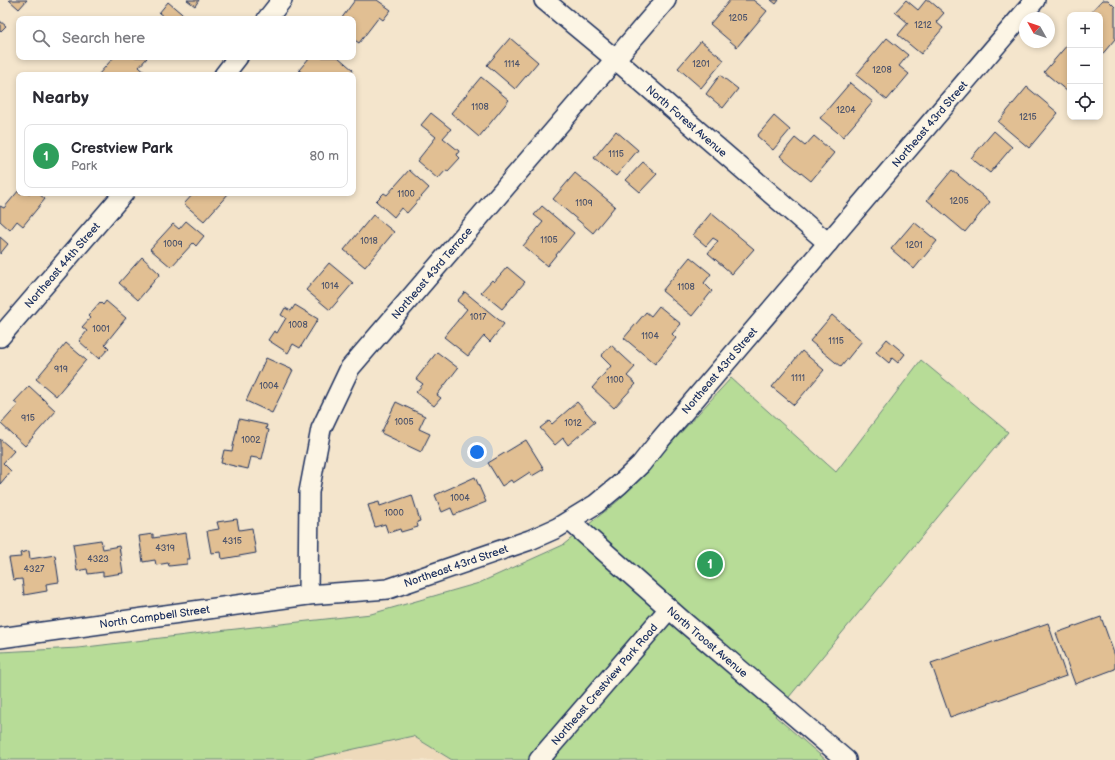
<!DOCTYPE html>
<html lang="en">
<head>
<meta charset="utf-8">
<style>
  body { margin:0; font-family:"Balsamiq Sans",sans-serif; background:#f2f2f3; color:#2b2b33 }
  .controls { position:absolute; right:12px; top:12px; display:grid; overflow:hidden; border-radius:8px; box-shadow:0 2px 6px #0003 }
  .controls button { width:36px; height:36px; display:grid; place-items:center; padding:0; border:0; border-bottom:1px solid #e1e1e2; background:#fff; color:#2b2b33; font:20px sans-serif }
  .compass { position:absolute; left:1019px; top:12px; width:36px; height:36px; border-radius:50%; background:#fff; box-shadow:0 2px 6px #0003; rotate:310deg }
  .you { position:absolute; left:477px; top:452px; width:14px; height:14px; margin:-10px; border:3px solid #fff; border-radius:50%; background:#1a73e8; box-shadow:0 0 0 6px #1a73e833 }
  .badge { display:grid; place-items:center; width:26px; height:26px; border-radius:50%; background:#d1495b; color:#fff; font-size:13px; font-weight:700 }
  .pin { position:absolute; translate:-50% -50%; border:2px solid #fff; box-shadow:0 1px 4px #0006 }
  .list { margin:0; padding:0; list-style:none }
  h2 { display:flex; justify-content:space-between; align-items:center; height:52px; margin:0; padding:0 16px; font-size:17px }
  h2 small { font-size:13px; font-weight:400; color:#7c7c81 }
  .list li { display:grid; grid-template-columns:26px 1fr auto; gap:12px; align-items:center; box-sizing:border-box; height:64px; margin:0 8px 8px; padding:0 8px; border:1px solid #e1e1e2; border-radius:8px }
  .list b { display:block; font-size:15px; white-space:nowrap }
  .list p { margin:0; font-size:13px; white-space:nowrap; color:#7c7c81 }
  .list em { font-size:13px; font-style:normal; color:#7c7c81 }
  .icon { flex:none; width:22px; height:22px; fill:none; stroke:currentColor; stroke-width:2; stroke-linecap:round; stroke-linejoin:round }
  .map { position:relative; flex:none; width:1115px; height:760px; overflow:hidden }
  .search { position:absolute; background:#fff; box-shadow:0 2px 6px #0003; left:16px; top:16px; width:340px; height:44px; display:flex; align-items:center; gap:10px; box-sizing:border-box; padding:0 14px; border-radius:8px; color:#7c7c81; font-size:15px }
  .panel { position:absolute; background:#fff; box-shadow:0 2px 6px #0003; left:16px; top:72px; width:340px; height:124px; border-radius:8px }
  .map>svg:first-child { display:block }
  .built { fill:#eedabb }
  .green { fill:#b7dc97; stroke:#69867a }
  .building { fill:#e1bf93; stroke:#1b2f5e }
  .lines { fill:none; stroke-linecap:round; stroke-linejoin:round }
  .minor-casing { stroke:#1b2f5e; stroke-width:22 }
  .minor { stroke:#fcf5e5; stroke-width:19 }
  .labels { text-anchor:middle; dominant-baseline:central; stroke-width:3.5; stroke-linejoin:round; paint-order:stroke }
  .number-label { font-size:9px; fill:#4c536b }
  .street-label { font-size:11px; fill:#1b2f5e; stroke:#fcf5e5 }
</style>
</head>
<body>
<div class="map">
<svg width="1115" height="760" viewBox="0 0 1115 760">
  <rect width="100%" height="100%" fill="#f4e5cc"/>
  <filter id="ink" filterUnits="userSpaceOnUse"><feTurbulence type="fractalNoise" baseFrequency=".025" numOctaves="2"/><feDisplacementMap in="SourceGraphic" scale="8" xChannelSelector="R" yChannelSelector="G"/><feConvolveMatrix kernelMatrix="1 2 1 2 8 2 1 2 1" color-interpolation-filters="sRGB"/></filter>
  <g filter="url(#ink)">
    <path class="built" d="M 413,736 L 452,760 L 296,760 Z"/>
    <path class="green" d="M 921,360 L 1008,432 L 789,697 L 775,716 L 826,760 L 452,760 L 413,736 L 305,760 L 0,760 L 0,652 L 78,648 L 227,630 L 371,614 L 479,583 L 563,545 L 619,500 L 731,378 L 836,472 Z"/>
    <g class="building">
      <path d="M 9,0 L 27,0 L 19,9 Z"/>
      <path d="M 187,0 L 199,0 L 195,6 Z"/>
      <path d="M 355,0 L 377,0 L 391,10 L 383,20 L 379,17 L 359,43 L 353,39 L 353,19 L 341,19 Z"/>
      <path d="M 730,0 L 753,0 L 767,11 L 737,47 L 710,24 Z"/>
      <path d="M 771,0 L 779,0 L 776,4 Z"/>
      <path d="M 906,0 L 918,10 L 926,0 L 929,0 L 944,13 L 936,22 L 943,28 L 921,54 L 898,35 L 908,23 L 895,12 Z"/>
      <path d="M 1102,0 L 1108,0 L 1115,7 L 1115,39 L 1100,57 L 1100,15 L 1088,15 Z"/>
      <path d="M 168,2 L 188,19 L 160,19 L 163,16 L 159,13 Z"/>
      <path d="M 0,21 L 6,26 L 0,32 Z"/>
      <path d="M 510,38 L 538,62 L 515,89 L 487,65 Z"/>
      <path d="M 887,38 L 908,55 L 899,66 L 909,74 L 887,100 L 856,75 Z"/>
      <path d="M 701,41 L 724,60 L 701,88 L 678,68 Z"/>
      <path d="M 1068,44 L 1070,46 L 1070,90 L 1068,92 L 1044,72 Z"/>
      <path d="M 114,57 L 146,57 L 147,58 L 139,67 L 148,75 L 98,75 Z"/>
      <path d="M 310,57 L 338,57 L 353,70 L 349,75 L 305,75 L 299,70 Z"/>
      <path d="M 720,75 L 738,89 L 723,108 L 706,94 Z"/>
      <path d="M 481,77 L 509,100 L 479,137 L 451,113 Z"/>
      <path d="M 850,83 L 873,102 L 843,137 L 820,118 Z"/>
      <path d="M 1027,87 L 1058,113 L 1029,148 L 998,122 Z"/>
      <path d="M 431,113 L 451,129 L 443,138 L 459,151 L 457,155 L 460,158 L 448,171 L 446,170 L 438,179 L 417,161 L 436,137 L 421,125 Z"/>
      <path d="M 774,116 L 790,130 L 773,150 L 757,136 Z"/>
      <path d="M 616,131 L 638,150 L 616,176 L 594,158 Z"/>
      <path d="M 994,131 L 1012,147 L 990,173 L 971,158 Z"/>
      <path d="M 814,136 L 834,153 L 811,181 L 780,156 L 795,138 L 805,146 Z"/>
      <path d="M 643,162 L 657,174 L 640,192 L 626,180 Z"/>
      <path d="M 409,170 L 429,188 L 407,213 L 401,208 L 394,217 L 376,201 L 384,193 L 387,195 Z"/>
      <path d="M 952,170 L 990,202 L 965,232 L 927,200 Z"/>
      <path d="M 575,173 L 615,206 L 593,233 L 553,199 Z"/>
      <path d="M 19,190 L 19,193 L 38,193 L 45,199 L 23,226 L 17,221 L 10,230 L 0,221 L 0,206 L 4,208 Z"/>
      <path d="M 194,193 L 197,195 L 198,193 L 229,193 L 204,221 L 184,204 Z"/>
      <path d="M 542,206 L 574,233 L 547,266 L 523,246 L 543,222 L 534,215 Z"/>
      <path d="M 711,213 L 754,249 L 732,274 L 708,253 L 718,241 L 713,238 L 706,246 L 693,235 Z"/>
      <path d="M 373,215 L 394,232 L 365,267 L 344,250 Z"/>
      <path d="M 186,221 L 204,236 L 196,246 L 193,243 L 171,267 L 150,249 L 173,224 L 179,229 Z"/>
      <path d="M 914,222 L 937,241 L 914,269 L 891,249 Z"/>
      <path d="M 0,237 L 8,244 L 0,254 Z"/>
      <path d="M 142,257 L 160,274 L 138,300 L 119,283 Z"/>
      <path d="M 690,257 L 711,274 L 704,283 L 712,291 L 692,316 L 662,291 Z"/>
      <path d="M 329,263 L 353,283 L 330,310 L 306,290 Z"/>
      <path d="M 507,267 L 525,282 L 502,309 L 481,292 L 492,280 L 494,282 Z"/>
      <path d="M 465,292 L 504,324 L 490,342 L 484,336 L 468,356 L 444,337 L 467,309 L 457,301 Z"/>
      <path d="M 106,301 L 126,318 L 105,344 L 109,348 L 99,359 L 79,341 L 87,331 L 82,327 L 90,318 L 88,316 L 100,302 L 103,305 Z"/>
      <path d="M 295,305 L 318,319 L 300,348 L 293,344 L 288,353 L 268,340 L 274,331 L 277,333 L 286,318 L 281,315 L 285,308 L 291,311 Z"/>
      <path d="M 659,306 L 681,324 L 672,334 L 676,338 L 655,364 L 624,338 L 646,312 L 651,316 Z"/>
      <path d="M 832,315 L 862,341 L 841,367 L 810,341 Z"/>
      <path d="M 887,339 L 905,354 L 898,363 L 892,358 L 889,363 L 876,352 Z"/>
      <path d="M 66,343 L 86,360 L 56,396 L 36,379 Z"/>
      <path d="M 611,345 L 635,367 L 627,376 L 636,384 L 614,408 L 592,388 L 611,366 L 601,356 Z"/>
      <path d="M 802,351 L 824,370 L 794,405 L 772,387 Z"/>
      <path d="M 437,352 L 458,368 L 437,395 L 441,398 L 434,406 L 416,392 L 423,384 L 416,379 Z"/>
      <path d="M 266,358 L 293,370 L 272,413 L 246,401 Z"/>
      <path d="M 29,386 L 56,411 L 25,446 L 1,424 L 18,405 L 14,402 Z"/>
      <path d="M 396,402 L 425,416 L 419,429 L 430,434 L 421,452 L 381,433 Z"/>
      <path d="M 577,402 L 595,422 L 568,445 L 563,438 L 555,445 L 540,428 L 549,421 L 552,424 Z"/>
      <path d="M 239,419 L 267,425 L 266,429 L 269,430 L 262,459 L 251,457 L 248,469 L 221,463 L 224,450 L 232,451 Z"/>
      <path d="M 0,439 L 14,451 L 3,463 L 11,471 L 0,484 Z"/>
      <path d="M 526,440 L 544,469 L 532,476 L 530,472 L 513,483 L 511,480 L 502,486 L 488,463 Z"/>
      <path d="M 475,477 L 486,502 L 454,515 L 451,508 L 442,512 L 435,495 Z"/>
      <path d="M 412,495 L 420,521 L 417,522 L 418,527 L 401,532 L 400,529 L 388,533 L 385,524 L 375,527 L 368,505 L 379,502 L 380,506 Z"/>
      <path d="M 237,519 L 239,530 L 252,528 L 256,553 L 222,559 L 221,552 L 211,553 L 207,531 L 219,529 L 217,522 Z"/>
      <path d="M 186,533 L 190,559 L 187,559 L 187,564 L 169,566 L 168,563 L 156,565 L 155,560 L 143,562 L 139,536 L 153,534 L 153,538 Z"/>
      <path d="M 101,540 L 103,549 L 119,546 L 123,573 L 103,576 L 103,572 L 88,574 L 87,569 L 77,571 L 73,544 Z"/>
      <path d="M 29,551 L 30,559 L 55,555 L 59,582 L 46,584 L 47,591 L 24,595 L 22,579 L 13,580 L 9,558 L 21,557 L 20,553 Z"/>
      <path d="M 1101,617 L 1115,656 L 1115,669 L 1075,684 L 1056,633 Z"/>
      <path d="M 1048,623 L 1066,676 L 950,717 L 931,663 Z"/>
    </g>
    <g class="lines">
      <g class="minor-casing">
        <g id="minor">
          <path id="s1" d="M 544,0 L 615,59 L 828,243"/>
          <path d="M 267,19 L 282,0"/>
          <path d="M 224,75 L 238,57"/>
          <path id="s2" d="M 0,337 L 124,193"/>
          <path id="s3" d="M 570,521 L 683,621 L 846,760"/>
          <path id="s4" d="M 308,595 L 309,492 L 321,429 L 350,368 L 666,0"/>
          <path id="s5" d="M 0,638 L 308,595 L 388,589 L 530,540 L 557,528 L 596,504 L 619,485 L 641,464 L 660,440 L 1035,0"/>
          <path id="s6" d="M 539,760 L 669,609"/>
        </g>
      </g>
      <use href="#minor" class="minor"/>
    </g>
  </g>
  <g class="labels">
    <g class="number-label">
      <text x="738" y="18">1205</text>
      <text x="923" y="25">1212</text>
      <text x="512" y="64">1114</text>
      <text x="701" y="64">1201</text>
      <text x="882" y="70">1208</text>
      <text x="480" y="107">1108</text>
      <text x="846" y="110">1204</text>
      <text x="1028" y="117">1215</text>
      <text x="616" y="154">1115</text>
      <text x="406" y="194">1100</text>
      <text x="959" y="201">1205</text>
      <text x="584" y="203">1109</text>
      <text x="549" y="240">1105</text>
      <text x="369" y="241">1018</text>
      <text x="173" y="244">1009</text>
      <text x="914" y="245">1201</text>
      <text x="330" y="286">1014</text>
      <text x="686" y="287">1108</text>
      <text x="478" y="317">1017</text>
      <text x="298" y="325">1008</text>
      <text x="101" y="329">1001</text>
      <text x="650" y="336">1104</text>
      <text x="836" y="341">1115</text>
      <text x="61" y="369">919</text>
      <text x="798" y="378">1111</text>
      <text x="615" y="380">1100</text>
      <text x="269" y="386">1004</text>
      <text x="28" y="418">915</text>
      <text x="404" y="422">1005</text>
      <text x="573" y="423">1012</text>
      <text x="251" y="440">1002</text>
      <text x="460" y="498">1004</text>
      <text x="394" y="513">1000</text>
      <text x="232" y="541">4315</text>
      <text x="165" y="548">4319</text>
      <text x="98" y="559">4323</text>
      <text x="34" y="569">4327</text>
    </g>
    <g class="street-label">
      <text stroke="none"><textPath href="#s1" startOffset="187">North Forest Avenue</textPath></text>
      <text stroke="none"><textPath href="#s5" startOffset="1123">Northeast 43rd Street</textPath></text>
      <text stroke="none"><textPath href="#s2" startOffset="95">Northeast 44th Street</textPath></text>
      <text stroke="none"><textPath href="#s4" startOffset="360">Northeast 43rd Terrace</textPath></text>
      <text stroke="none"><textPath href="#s5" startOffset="799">Northeast 43rd Street</textPath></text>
      <text stroke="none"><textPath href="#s5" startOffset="463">Northeast 43rd Street</textPath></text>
      <text stroke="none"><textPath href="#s5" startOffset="156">North Campbell Street</textPath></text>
      <text stroke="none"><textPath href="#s3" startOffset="183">North Troost Avenue</textPath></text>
      <text stroke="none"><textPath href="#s6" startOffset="100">Northeast Crestview Park Road</textPath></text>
    </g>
  </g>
</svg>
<div class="controls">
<button>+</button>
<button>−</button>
<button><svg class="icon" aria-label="locate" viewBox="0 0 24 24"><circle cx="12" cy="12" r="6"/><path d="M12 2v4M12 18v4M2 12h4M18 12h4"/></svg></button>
</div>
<svg class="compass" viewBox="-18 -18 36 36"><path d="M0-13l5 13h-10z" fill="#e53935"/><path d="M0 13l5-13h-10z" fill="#7c7c81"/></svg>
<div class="you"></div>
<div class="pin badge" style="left:710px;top:564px;background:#2e9e5b">1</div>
<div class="search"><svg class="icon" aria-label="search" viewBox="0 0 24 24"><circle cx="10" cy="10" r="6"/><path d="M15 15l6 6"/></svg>Search here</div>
<section class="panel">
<h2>Nearby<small></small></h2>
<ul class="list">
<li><span class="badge" style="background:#2e9e5b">1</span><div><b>Crestview Park</b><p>Park</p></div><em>80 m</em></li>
</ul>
</section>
</div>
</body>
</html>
